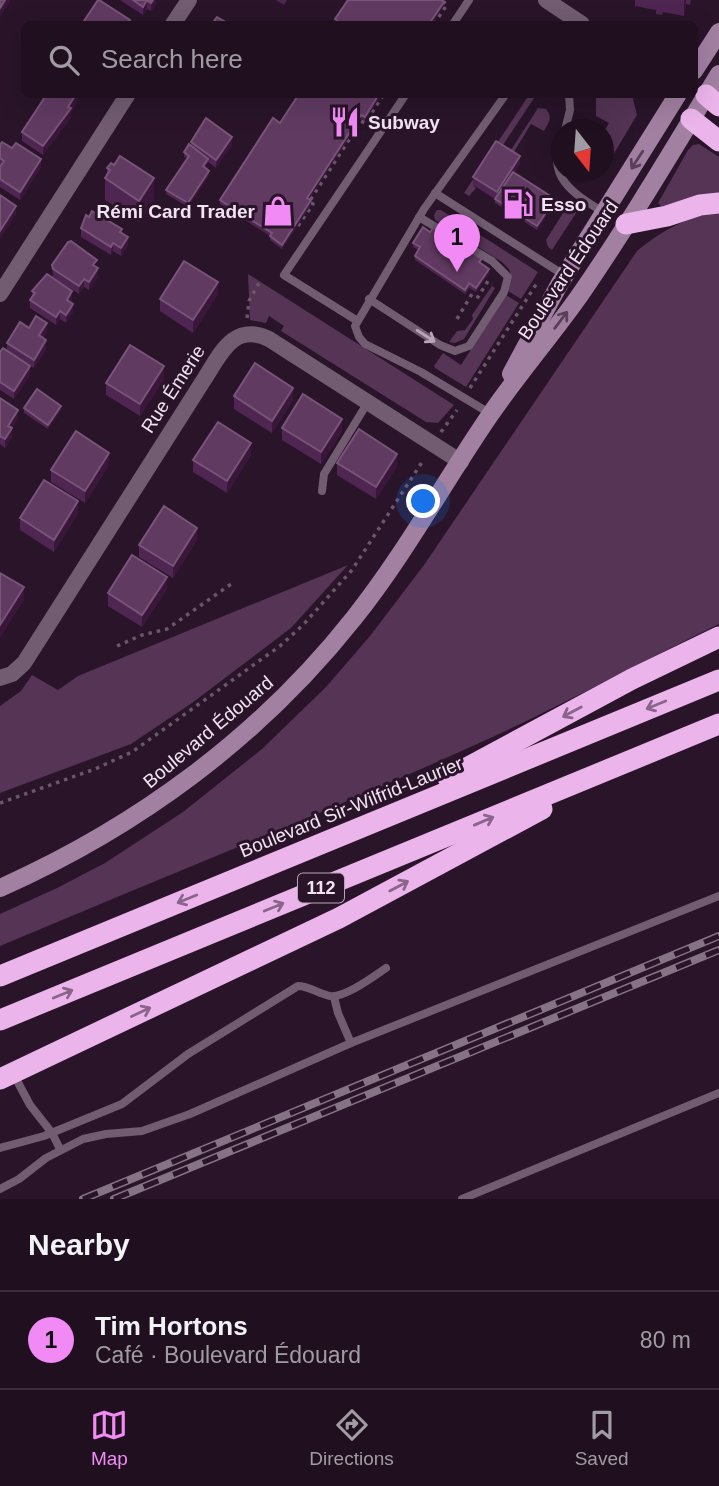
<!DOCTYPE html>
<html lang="en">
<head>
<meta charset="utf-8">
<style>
  body { margin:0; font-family:Helvetica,sans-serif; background:#271828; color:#f1f3f6 }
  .compass { position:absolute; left:551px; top:119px; width:63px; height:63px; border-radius:50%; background:#1f0f1f; box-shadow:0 7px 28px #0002; rotate:163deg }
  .you { position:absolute; left:424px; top:502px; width:24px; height:24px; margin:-18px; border:5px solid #fff; border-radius:50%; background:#1a73e8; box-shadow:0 0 0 10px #1a73e833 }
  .badge { display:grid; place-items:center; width:46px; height:46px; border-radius:50%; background:#f18af4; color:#111; font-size:23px; font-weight:700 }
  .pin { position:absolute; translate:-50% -58px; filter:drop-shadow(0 2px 4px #0008) }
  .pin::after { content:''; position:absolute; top:37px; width:24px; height:21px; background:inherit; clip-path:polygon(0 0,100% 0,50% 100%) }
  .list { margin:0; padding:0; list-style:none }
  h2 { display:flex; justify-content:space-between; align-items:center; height:91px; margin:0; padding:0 28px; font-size:30px }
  h2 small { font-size:23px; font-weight:400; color:#a19ca4 }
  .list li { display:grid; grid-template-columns:46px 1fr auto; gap:21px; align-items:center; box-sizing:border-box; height:98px; padding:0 28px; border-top:2px solid #3c2f3d }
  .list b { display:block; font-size:26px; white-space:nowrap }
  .list p { margin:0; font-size:23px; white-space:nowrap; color:#a19ca4 }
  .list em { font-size:23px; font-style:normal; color:#a19ca4 }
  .icon { flex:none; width:38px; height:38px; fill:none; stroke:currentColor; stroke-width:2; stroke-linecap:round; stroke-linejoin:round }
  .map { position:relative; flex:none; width:719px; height:1199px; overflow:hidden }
  .search { position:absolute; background:#1f0f1f; box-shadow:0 7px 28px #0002; left:21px; right:21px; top:21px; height:77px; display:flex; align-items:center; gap:18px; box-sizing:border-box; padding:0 24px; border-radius:10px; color:#a19ca4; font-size:26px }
  .sheet { height:189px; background:#1f0f1f }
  nav { display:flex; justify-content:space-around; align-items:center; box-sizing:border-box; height:98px; border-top:2px solid #3c2f3d; background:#1f0f1f; font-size:19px; color:#a19ca4 }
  nav a { display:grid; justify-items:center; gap:4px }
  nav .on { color:#f18af4 }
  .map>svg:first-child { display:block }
  .green { fill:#553456 }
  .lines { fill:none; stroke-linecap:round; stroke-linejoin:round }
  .path { stroke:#6a576a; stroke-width:3.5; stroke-dasharray:3.5 5; stroke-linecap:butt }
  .lane { stroke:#715c71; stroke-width:8 }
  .street { stroke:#715c71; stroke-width:16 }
  .secondary { stroke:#a280a2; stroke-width:18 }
  .highway { stroke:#ebb5eb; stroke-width:21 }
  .rail-casing { stroke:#867486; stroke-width:8 }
  .rail { stroke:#291429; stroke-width:5; stroke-dasharray:16; stroke-linecap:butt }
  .wall { fill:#4f2551 }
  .shaded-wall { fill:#39163a }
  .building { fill:#613a62; stroke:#785479; stroke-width:2 }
  .oneway { stroke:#593f59 }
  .oneway2 { stroke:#b8a6b8 }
  .oneway3 { stroke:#8a648a }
  .labels { text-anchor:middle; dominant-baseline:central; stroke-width:6; stroke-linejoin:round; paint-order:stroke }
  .shield { fill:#291429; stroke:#b6a5b6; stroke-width:2 }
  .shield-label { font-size:18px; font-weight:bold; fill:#f2e3f2 }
  .poi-label { font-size:19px; font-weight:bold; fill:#f2e3f2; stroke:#291429; text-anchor:start }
  .street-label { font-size:19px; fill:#f2e3f2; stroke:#291429 }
</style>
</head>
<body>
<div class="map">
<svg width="719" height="1199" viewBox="0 0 719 1199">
  <rect width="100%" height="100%" fill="#291429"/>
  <g class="green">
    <path d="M 529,95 L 536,95 L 501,148 L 498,147 L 473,185 L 476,188 L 469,196 L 464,193 Z"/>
    <path d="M 596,95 L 632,95 L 637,115 L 604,170 L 604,132 L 609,123 L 596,116 Z"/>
    <path d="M 538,108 L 546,109 C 553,118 549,122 544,131 L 531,124 L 512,155 L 509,153 Z"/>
    <path d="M 699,144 L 719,157 L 719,194 L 686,199 L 662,207 L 658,203 L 688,150 L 693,145 Z"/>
    <path d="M 572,207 L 578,210 L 552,250 L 548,247 L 546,240 L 565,210 Z"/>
    <path d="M 437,210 L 441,210 L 538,272 L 521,299 L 508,291 L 512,279 L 509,269 L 502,262 L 435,220 L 434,215 Z"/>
    <path d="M 719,211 L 719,624 C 645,660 572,700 497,735 C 333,810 166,876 0,946 L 0,914 L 57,888 L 105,863 L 183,812 L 262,749 L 326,687 L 370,636 L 424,565 L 637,251 C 662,230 687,217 719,211 Z"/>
    <path d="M 248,274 L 454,405 L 438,423 L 426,422 L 281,331 L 284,326 L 269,316 L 266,323 L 250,320 Z"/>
    <path d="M 492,286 L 495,288 L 464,339 L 455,343 L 449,342 L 457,331 L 465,330 L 473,319 L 472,315 Z"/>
    <path d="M 506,295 L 519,303 L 466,387 L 435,368 L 434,366 L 443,353 L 461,365 Z"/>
    <path d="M 348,565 L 291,628 L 192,703 L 131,744 L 0,793 L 0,706 L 21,691 L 32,675 L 58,690 L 78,676 Z"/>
  </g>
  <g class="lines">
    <g class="path">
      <path d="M 434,24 L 446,6 L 443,4 L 446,0"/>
      <path d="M 298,226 L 313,204 L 309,202 L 361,121 L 365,123 L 384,94"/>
      <path d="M 247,318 L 249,301 L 260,281"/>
      <path d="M 457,319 L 472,294 L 478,297 L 488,281 L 492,284"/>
      <path d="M 470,388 L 537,283"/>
      <path d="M 441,432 L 457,410"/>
      <path d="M 117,646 L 142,635 L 167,629 L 234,582"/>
      <path d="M 0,803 L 95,769 L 132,752 L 280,646 L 303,625 L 352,570 L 424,459"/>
    </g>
    <g class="lane">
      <path d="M 453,24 L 469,0"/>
      <path d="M 565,130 L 570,110 L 569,94"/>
      <path d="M 562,138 C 545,177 574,194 603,212"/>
      <path d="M 435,193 L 564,275"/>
      <path d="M 369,299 L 440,345 L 455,351 L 469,346 L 504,292 L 508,277 L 492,261 L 419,217"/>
      <path d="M 356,320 L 284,275 L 406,94"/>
      <path d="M 491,414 L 421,372 L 365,344 L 359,337 L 355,326 L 424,209 L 506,94"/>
      <path d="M 322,491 L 324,474 L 368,402"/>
      <path d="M 334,997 L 338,1013 L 351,1043"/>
      <path d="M 14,1075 L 30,1105 L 52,1133 L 60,1149"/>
      <path d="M 0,1148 L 44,1136 L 122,1104 L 188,1054 L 298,986 C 309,986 319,994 330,996 C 345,998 374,976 386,968"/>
      <path d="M 0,1189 L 19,1179 L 46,1158 L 83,1139 L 106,1134 L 142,1131 L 190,1114 L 351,1043 L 719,896"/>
      <path d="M 462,1199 L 719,1093"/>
    </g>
    <g class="street">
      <path d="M 546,0 L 582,24"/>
      <path d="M 173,24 L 189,0"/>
      <path d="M 0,294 L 128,94"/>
      <path d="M 0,678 L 12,674 L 24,663 L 205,378 C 221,353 234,322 269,339 L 461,462"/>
    </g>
    <g class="secondary">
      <path d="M 694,71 L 719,32"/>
      <path d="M 511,374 L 560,283 L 678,94"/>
      <path d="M 0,888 C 137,827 260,737 354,618 C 405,554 444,482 490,415 C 518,374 551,336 580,295 C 629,224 674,148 719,74"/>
    </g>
    <g class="highway">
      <path d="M 706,95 L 719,106"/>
      <path d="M 691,119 L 719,141"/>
      <path d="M 626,224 L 667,216 L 700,205 L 719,203"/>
      <path d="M 448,778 L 632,679 L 719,637"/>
      <path d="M 0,976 L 719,680"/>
      <path d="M 0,1020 L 719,724"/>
      <path d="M 0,1079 L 339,918 L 542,809"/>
    </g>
    <g class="rail-casing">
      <g id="rail">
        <path d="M 83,1199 L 719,936"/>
        <path d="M 114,1199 L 719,950"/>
      </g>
    </g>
    <use href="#rail" class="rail"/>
  </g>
  <g class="wall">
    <path d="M 120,0 L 156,0 L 156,4 L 151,11 L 147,9 L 143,15 Z"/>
    <path d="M 276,0 L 287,0 L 284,5 Z"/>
    <path d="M 635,0 L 691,0 L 690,5 L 686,4 L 684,16 L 663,12 L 662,15 L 656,14 L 656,10 L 635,6 Z"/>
    <path d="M 299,94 L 382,94 L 365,121 L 361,119 L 309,199 L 311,205 L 282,249 L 270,240 L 270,236 L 220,204 L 220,200 L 280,123 Z"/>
    <path d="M 77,103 L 71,112 L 71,117 L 43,155 L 22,141 L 22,132 Z"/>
    <path d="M 191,142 L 232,145 L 216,168 L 208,162 L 205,167 L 209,175 L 188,207 L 166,194 L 166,190 L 187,159 L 184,157 L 184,152 L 191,146 Z"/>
    <path d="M 0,145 L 41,167 L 20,200 L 0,187 Z"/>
    <path d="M 520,164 L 514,173 L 555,203 L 537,230 L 495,203 L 495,199 L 473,185 L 473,177 Z"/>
    <path d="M 114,165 L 154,200 L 139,222 L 105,200 L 105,178 L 107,175 L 107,168 Z"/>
    <path d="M 81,228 L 122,233 L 128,245 L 121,256 L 113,251 L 111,255 L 81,237 Z"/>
    <path d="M 413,243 L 482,264 L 489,273 L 476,292 L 469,288 L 465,294 L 415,260 L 415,256 L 418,250 L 413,247 Z"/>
    <path d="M 52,265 L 97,268 L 98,277 L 89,290 L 84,287 L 79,294 L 53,277 Z"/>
    <path d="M 32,291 L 72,300 L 70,302 L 73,312 L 66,323 L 60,319 L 56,325 L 30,308 L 30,300 L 32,297 Z"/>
    <path d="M 218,294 L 193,333 L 160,311 L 160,299 Z"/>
    <path d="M 29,328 L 47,331 L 43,338 L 46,349 L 34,368 L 7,351 L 7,343 Z"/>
    <path d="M 0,352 L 30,375 L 14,399 L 0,390 Z"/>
    <path d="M 164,379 L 140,416 L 106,395 L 106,383 Z"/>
    <path d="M 234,396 L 293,400 L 272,433 L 234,409 Z"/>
    <path d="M 0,398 L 18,418 L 12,428 L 12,437 L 5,448 L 0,444 Z"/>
    <path d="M 24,408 L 61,410 L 48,429 L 24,413 Z"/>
    <path d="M 282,428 L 342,431 L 321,464 L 282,440 Z"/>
    <path d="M 251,455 L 227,493 L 193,472 L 193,460 Z"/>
    <path d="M 337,463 L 397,466 L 376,499 L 337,475 Z"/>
    <path d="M 109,465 L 85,503 L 51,482 L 51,470 Z"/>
    <path d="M 78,513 L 54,552 L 20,530 L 20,518 Z"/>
    <path d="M 197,540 L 173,578 L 139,557 L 139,545 Z"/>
    <path d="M 167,589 L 142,627 L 108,606 L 108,593 Z"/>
  </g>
  <g class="shaded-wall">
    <path d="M 5,0 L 10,0 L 10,2 L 0,17 L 0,8 Z"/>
    <path d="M 147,0 L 147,9 L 143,15 L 143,7 Z"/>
    <path d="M 153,0 L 156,0 L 156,4 L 151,11 L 151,3 Z"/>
    <path d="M 684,0 L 686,0 L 686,4 L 684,16 Z"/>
    <path d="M 444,2 L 444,6 L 432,24 L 429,24 Z"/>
    <path d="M 77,94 L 77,103 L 71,112 L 71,117 L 43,155 L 43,146 Z"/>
    <path d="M 379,94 L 382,94 L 365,121 L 365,117 Z"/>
    <path d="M 361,115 L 361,119 L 307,202 L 307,198 Z"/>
    <path d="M 232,137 L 232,145 L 216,168 L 216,160 Z"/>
    <path d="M 520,156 L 520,164 L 497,200 L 497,192 Z"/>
    <path d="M 41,159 L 41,167 L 20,200 L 20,192 Z"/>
    <path d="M 209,171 L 209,175 L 188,207 L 188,203 Z"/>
    <path d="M 154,178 L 154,200 L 139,222 L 139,201 Z"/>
    <path d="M 555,199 L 555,203 L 537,230 L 537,226 Z"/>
    <path d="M 311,200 L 311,205 L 282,249 L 282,245 Z"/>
    <path d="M 16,206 L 16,214 L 0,239 L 0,231 Z"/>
    <path d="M 128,237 L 128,245 L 121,256 L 121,248 Z"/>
    <path d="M 113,243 L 113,251 L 111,255 L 111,247 Z"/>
    <path d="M 98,268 L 98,277 L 89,290 L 89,282 Z"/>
    <path d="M 489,269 L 489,273 L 476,292 L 476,288 Z"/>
    <path d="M 84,279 L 84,287 L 79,294 L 79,286 Z"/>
    <path d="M 218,282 L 218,294 L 193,333 L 193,320 Z"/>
    <path d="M 72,291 L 72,300 L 67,308 L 67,300 Z"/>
    <path d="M 73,304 L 73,312 L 66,323 L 66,315 Z"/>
    <path d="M 60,311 L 60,319 L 56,325 L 56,317 Z"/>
    <path d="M 47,323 L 47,331 L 39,344 L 39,335 Z"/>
    <path d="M 46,340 L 46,349 L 34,368 L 34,360 Z"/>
    <path d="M 30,366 L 30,375 L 14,399 L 14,391 Z"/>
    <path d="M 164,366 L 164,379 L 140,416 L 140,404 Z"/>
    <path d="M 293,388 L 293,400 L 272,433 L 272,421 Z"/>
    <path d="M 61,406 L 61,410 L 48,429 L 48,425 Z"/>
    <path d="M 18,410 L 18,418 L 8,434 L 8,426 Z"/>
    <path d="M 342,419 L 342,431 L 321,464 L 321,452 Z"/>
    <path d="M 12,428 L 12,437 L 5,448 L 5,439 Z"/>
    <path d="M 251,443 L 251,455 L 227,493 L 227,481 Z"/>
    <path d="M 109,453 L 109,465 L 85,503 L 85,491 Z"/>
    <path d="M 397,454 L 397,466 L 376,499 L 376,487 Z"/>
    <path d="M 78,501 L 78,513 L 54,552 L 54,540 Z"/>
    <path d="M 197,528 L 197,540 L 173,578 L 173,566 Z"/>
    <path d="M 167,577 L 167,589 L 142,627 L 142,615 Z"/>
    <path d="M 24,587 L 24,600 L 0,638 L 0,625 Z"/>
  </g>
  <g class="building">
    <path d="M 0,0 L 5,0 L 0,8 Z"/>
    <path d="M 98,0 L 99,0 L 130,20 L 127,24 L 82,24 Z"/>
    <path d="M 133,0 L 153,0 L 151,3 L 147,0 L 143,7 Z"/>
    <path d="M 348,0 L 441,0 L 444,2 L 429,24 L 342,24 L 335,19 Z"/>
    <path d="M 217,17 L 229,24 L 212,24 Z"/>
    <path d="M 47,94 L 76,94 L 68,107 L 71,108 L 43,146 L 22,132 Z"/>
    <path d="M 299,94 L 379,94 L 365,117 L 361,115 L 307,198 L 311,200 L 282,245 L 270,236 L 272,233 L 220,200 L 273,118 L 280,123 Z"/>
    <path d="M 206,118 L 232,137 L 216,160 L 191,142 Z"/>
    <path d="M 496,141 L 520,156 L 497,192 L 473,177 Z"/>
    <path d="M 2,142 L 12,148 L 16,143 L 41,159 L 20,192 L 0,179 L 0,167 L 4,161 L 0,158 L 0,145 Z"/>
    <path d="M 189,144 L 208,159 L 203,166 L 209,171 L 188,203 L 166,190 L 189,156 L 184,152 Z"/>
    <path d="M 120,156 L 154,178 L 139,201 L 105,178 L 110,170 L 107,168 L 111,163 L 114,165 Z"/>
    <path d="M 513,172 L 555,199 L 537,226 L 495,199 Z"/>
    <path d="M 0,195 L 16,206 L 0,231 Z"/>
    <path d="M 92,211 L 122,229 L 120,232 L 128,237 L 121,248 L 113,243 L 111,247 L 81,228 L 86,215 L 89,217 Z"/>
    <path d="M 423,227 L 430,232 L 433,228 L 482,259 L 479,262 L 489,269 L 476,288 L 469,283 L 465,290 L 415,256 L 420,247 L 413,243 Z"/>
    <path d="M 71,241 L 97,260 L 93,265 L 98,268 L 89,282 L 84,279 L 79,286 L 53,269 L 52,265 L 68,242 Z"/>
    <path d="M 184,261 L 218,282 L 193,320 L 160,299 Z"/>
    <path d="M 47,274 L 72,291 L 67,300 L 73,304 L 66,315 L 60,311 L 56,317 L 30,300 L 35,293 L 32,291 Z"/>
    <path d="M 36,316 L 47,323 L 39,335 L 46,340 L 34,360 L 7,343 L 20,322 L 29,328 Z"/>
    <path d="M 130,345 L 164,366 L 140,404 L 106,383 Z"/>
    <path d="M 3,348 L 30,366 L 14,391 L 0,382 L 0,352 Z"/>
    <path d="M 255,363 L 293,388 L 272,421 L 234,396 Z"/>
    <path d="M 37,389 L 61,406 L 48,425 L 24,408 Z"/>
    <path d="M 303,394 L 342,419 L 321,452 L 282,428 Z"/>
    <path d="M 0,398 L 18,410 L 8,426 L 12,428 L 5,439 L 0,436 Z"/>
    <path d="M 218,422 L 251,443 L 227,481 L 193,460 Z"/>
    <path d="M 359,429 L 397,454 L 376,487 L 337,463 Z"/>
    <path d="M 76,431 L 109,453 L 85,491 L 51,470 Z"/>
    <path d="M 44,480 L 78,501 L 54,540 L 20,518 Z"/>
    <path d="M 164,506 L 197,528 L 173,566 L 139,545 Z"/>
    <path d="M 132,555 L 167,577 L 142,615 L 108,593 Z"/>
    <path d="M 0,573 L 24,587 L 0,625 Z"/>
  </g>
  <defs><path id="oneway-shaft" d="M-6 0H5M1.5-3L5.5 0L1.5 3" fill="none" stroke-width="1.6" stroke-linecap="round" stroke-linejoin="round" transform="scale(1.75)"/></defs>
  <g class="oneway">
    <use href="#oneway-shaft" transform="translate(637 160) rotate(123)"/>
    <use href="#oneway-shaft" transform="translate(561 320) rotate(-53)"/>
  </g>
  <use class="oneway2" href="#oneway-shaft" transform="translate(426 336) rotate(33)"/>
  <g class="oneway3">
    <use href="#oneway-shaft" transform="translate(656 705) rotate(158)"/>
    <use href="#oneway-shaft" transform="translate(572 712) rotate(152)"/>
    <use href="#oneway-shaft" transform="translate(484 821) rotate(-23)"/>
    <use href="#oneway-shaft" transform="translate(399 886) rotate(-28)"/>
    <use href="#oneway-shaft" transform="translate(187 899) rotate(158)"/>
    <use href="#oneway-shaft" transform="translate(274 907) rotate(-22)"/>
    <use href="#oneway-shaft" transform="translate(63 994) rotate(-22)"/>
    <use href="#oneway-shaft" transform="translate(141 1012) rotate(-25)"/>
  </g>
  <defs>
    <g id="restaurant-bare" transform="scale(2.415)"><path d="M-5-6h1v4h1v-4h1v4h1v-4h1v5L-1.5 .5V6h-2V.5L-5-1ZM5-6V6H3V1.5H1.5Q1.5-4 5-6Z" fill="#f18af4" stroke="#291429" stroke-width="2.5" paint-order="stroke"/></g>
    <g id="fuel-bare" transform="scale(2.415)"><path d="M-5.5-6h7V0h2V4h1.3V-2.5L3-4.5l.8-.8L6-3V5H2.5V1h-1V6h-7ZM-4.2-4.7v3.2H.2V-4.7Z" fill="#f18af4" stroke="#291429" stroke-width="2.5" paint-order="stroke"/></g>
    <g id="shop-bare" transform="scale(2.415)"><path d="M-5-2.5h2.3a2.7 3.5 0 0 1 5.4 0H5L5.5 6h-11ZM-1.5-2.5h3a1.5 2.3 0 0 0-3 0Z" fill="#f18af4" stroke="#291429" stroke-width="2.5" paint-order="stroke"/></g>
  </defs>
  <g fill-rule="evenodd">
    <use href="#restaurant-bare" x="345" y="122"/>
    <use href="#fuel-bare" x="518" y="204"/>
    <use href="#shop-bare" x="278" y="211"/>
  </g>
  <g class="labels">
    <rect class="shield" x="298" y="873.5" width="46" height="29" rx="5"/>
    <g class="shield-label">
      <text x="321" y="888">112</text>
    </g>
    <g class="poi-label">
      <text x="368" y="122">Subway</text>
      <text x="541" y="204">Esso</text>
      <text x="255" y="211" text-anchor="end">Rémi Card Trader</text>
    </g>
    <g class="street-label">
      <text transform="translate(568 270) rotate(-56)">Boulevard Édouard</text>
      <text transform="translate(173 389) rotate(-57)">Rue Émerie</text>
      <text transform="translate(208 732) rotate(-40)">Boulevard Édouard</text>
      <text transform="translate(351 807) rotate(-22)">Boulevard Sir-Wilfrid-Laurier</text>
    </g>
  </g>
</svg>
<svg class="compass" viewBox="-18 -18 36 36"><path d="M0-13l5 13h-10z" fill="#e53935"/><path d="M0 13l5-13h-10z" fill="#a19ca4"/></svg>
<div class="you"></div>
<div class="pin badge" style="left:457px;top:272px">1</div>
<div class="search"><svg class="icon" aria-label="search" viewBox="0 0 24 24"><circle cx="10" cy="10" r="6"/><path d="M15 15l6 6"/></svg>Search here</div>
</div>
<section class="sheet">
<h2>Nearby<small></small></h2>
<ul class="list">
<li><span class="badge">1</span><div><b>Tim Hortons</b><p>Café · Boulevard Édouard</p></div><em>80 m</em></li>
</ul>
</section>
<nav>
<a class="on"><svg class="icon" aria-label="map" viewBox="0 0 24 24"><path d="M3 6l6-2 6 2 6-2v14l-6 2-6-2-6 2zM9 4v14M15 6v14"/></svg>Map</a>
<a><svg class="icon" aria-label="directions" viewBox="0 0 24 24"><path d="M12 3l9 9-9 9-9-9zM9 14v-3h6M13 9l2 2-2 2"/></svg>Directions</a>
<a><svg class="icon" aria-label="saved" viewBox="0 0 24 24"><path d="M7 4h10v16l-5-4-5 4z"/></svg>Saved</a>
</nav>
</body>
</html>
